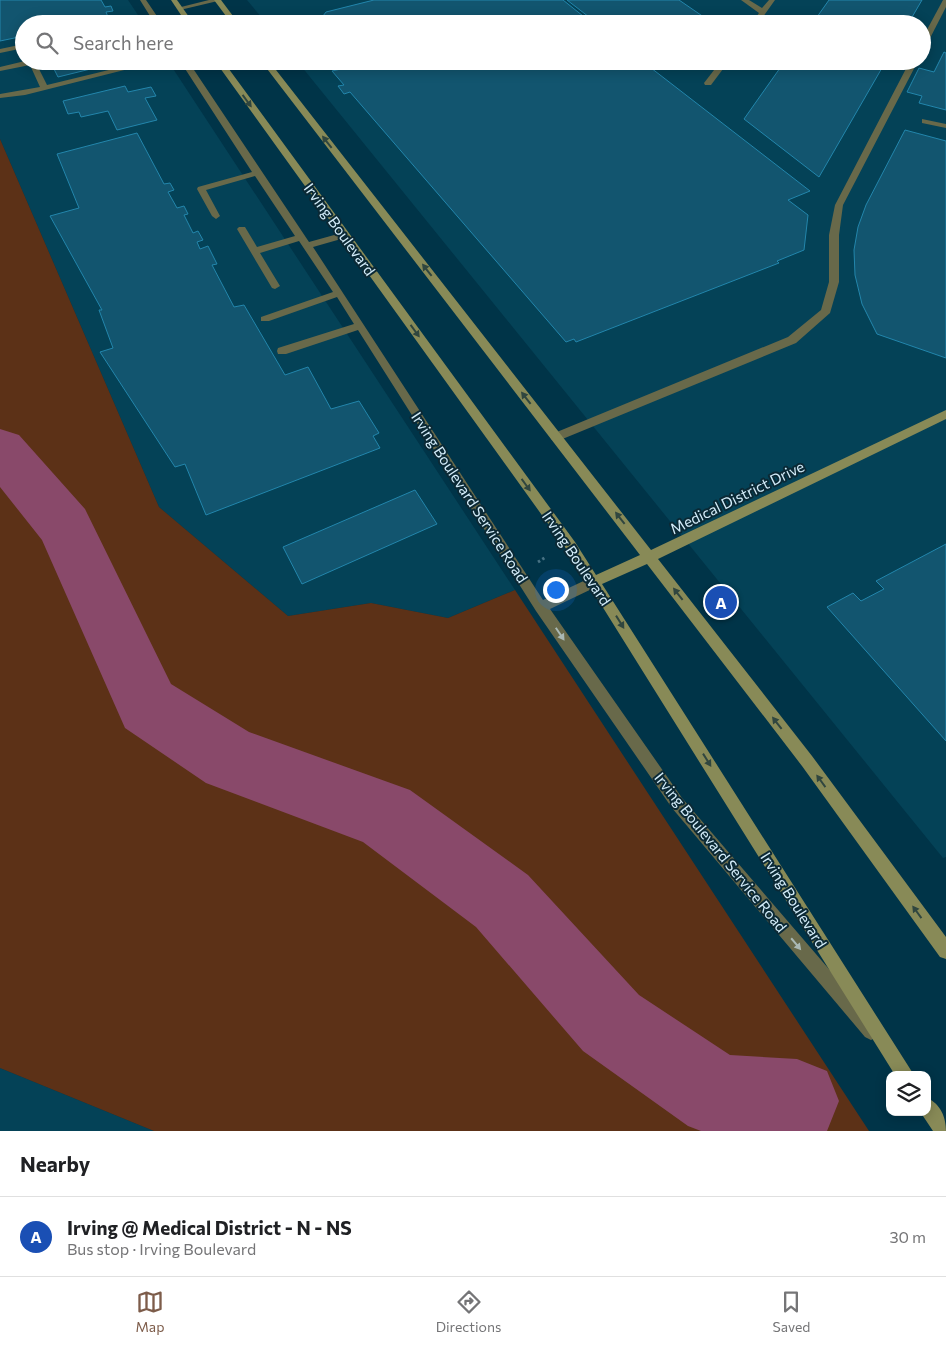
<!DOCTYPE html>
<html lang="en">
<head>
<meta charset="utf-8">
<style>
  body { margin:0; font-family:Commissioner,sans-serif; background:#f6f6f6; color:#202124 }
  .controls { position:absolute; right:15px; bottom:15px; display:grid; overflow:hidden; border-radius:10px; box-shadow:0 2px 12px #0003 }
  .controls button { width:45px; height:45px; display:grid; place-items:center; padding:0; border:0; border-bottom:1px solid #e0e0e0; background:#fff; color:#202124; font:25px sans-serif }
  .you { position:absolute; left:555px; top:589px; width:18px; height:18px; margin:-12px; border:4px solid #fff; border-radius:50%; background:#1a73e8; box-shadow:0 0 0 8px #1a73e833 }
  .badge { display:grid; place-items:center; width:32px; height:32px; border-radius:50%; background:#7d5c4a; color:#fff; font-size:16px; font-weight:700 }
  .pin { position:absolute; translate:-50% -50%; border:2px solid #fff; box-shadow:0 1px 5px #0006 }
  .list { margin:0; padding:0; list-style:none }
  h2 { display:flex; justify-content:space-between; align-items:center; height:65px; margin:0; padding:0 20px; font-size:21px }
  h2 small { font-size:16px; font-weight:400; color:#757577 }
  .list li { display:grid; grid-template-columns:32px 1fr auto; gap:15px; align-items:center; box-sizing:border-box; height:80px; padding:0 20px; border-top:1px solid #e0e0e0 }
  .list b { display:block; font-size:19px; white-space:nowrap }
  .list p { margin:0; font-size:16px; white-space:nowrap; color:#757577 }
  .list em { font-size:16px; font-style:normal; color:#757577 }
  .icon { flex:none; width:28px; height:28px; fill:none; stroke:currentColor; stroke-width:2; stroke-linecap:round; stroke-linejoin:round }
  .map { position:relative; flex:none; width:946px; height:1131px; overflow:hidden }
  .search { position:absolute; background:#fff; box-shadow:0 2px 12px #0003; left:15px; right:15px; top:15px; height:55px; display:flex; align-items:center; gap:12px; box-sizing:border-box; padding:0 18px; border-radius:28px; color:#757577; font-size:19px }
  .sheet { height:145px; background:#fff }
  nav { display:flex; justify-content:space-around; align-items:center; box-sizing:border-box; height:70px; border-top:1px solid #e0e0e0; background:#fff; font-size:14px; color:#757577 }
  nav a { display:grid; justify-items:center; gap:2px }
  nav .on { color:#7d5c4a }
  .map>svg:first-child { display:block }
  .built { fill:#044257 }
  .green { fill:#5c3117 }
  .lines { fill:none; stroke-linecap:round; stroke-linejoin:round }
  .river { fill:#89496a; fill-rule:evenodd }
  .building { fill:#12556f; stroke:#2386ac }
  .path { stroke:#477284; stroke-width:3; stroke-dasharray:2.5 2.5; stroke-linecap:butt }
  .lane { fill:#68694a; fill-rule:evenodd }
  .street { fill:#68694a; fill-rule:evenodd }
  .secondary { fill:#888a57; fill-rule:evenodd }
  .oneway { fill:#30463f }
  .oneway2 { fill:#a9b8b4 }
  .labels { text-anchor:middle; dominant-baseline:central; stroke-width:4; stroke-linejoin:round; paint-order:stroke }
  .street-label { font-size:15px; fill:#d4edfa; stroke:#0b2935 }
</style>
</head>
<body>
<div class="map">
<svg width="946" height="1131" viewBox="0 0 946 1131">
  <rect width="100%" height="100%" fill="#003448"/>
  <g class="built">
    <path d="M 0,0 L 128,0 L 144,24 L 24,24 L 24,61 L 168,61 L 515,590 L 448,618 L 371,603 L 288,616 L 159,507 L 0,139 Z"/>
    <path d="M 247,0 L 946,0 L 946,857 L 943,858 L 297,61 L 922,61 L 922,24 L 267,24 Z"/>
    <path d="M 0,1068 L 154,1131 L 0,1131 Z"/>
  </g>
  <path class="green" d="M 0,139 L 159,507 L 288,616 L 371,603 L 448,618 L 515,590 L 869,1131 L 154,1131 L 0,1068 Z"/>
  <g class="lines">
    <path class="river" d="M 0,429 L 19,435 L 85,509 L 171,684 L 249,732 L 410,790 L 528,875 L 639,995 L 730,1055 L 797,1059 L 827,1071 L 839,1101 L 827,1131 L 701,1131 L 688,1126 L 583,1051 L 476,927 L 363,842 L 206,783 L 125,728 L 42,540 L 0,487 Z"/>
  </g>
  <g class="building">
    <path d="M 0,0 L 101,0 L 105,7 L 111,6 L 113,11 L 106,12 L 108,17 L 76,24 L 24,24 L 24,36 L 0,41 Z"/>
    <path d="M 374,0 L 563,0 L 593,24 L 317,24 L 326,12 Z"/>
    <path d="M 567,0 L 679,0 L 714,24 L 598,24 Z"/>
    <path d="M 829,0 L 922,0 L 908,24 L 812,24 Z"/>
    <path d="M 944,52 L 946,53 L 946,110 L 919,103 L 922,96 L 907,92 L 919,68 L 934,72 Z"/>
    <path d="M 50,61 L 123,61 L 58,77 Z"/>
    <path d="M 345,61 L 642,61 L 810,191 L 788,200 L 808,215 L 804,250 L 777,261 L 779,263 L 576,342 L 574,339 L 566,342 L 350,92 L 344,94 L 338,86 L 344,85 L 332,71 L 350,67 Z"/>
    <path d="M 785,61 L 886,61 L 819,177 L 744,119 Z"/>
    <path d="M 125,86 L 128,92 L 151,87 L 156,96 L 145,98 L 157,120 L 117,130 L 108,111 L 81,117 L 79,112 L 68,114 L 63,101 Z"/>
    <path d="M 905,130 L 946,141 L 946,358 L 877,334 L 862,304 L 855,275 L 854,250 L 858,227 L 866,205 Z"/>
    <path d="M 137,133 L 164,184 L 170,183 L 174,190 L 168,192 L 177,208 L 184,206 L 188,214 L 184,215 L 193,233 L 198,231 L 203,240 L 197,242 L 200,249 L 208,246 L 217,264 L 212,265 L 234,307 L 244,305 L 285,375 L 308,367 L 331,409 L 359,401 L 379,433 L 373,436 L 380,448 L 206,515 L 185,464 L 175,467 L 100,352 L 113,348 L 99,310 L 102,310 L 50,216 L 79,208 L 57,154 Z"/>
    <path d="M 415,490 L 437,524 L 302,584 L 283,547 Z"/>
    <path d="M 946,544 L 946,741 L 827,607 L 853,593 L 861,601 L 884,589 L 876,581 Z"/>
  </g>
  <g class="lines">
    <path class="path" d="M 538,562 L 546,557"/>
    <g class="lane">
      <path d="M 140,0 L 146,0 L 161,22 L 187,16 L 190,18 L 172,24 L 155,24 Z"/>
      <path d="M 741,0 L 749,0 L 762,8 L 769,0 L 775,0 L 758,24 L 751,24 L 759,13 Z"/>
      <path d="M 943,0 L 946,0 L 946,7 L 926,46 L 922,48 L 922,39 Z"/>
      <path d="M 24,44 L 24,48 L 0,53 L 0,49 Z"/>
      <path d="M 25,61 L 35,61 L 47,85 L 146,61 L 160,61 L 25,95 L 0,98 L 0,94 L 40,87 L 30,65 L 0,71 L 0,67 Z"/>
      <path d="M 180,61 L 188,61 L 309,242 L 345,232 L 348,233 L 348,237 L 313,247 L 543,600 L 590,578 L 594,577 L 598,578 L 600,582 L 598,586 L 550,609 L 682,798 L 877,1025 L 880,1031 L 877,1037 L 871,1040 L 865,1037 L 672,808 L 536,611 L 358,330 L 286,354 L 278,354 L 277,351 L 278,348 L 354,324 L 337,297 L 269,321 L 261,321 L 261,317 L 333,292 L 299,241 L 260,253 L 280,286 L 275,289 L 272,288 L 237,229 L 239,227 L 245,227 L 257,247 L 295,236 L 255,176 L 206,190 L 220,216 L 216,219 L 212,216 L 197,189 L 198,187 L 252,172 Z"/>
      <path d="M 721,61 L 729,61 L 711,85 L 705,85 L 704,83 Z"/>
      <path d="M 910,61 L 918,61 L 843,205 L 839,235 L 839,282 L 830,313 L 796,343 L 560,440 L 552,440 L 550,437 L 552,434 L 788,337 L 821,310 L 829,282 L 829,235 L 835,205 Z"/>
      <path d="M 922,119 L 946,124 L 946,128 L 922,123 Z"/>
    </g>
    <path class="street" d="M 209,0 L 222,0 L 180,10 L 177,8 Z"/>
    <g class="secondary">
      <path d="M 171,0 L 177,0 L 194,24 L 187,24 Z"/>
      <path d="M 214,0 L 221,0 L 239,24 L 232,24 Z"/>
      <path d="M 215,61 L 223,61 L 575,542 L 596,575 L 640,555 L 261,61 L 269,61 L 651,550 L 946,410 L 946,419 L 658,559 L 812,756 L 946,937 L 946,959 L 940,957 L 802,766 L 647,564 L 602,584 L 914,1075 L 895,1075 L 567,550 Z"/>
      <path d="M 927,1098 C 941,1104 946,1118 946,1131 L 933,1131 L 921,1113 L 927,1112 Z"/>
    </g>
  </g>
  <defs><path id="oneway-solid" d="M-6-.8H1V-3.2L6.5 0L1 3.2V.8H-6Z" transform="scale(1.25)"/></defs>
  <g class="oneway">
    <use href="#oneway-solid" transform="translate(247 101) rotate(54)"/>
    <use href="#oneway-solid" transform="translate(327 142) rotate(-128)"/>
    <use href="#oneway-solid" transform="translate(427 270) rotate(-128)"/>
    <use href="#oneway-solid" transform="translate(415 331) rotate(54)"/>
    <use href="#oneway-solid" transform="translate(526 398) rotate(-128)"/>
    <use href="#oneway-solid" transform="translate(526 485) rotate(54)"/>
    <use href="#oneway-solid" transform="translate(620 518) rotate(-128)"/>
    <use href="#oneway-solid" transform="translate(678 594) rotate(-128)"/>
    <use href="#oneway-solid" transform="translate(620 622) rotate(58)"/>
    <use href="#oneway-solid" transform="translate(777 723) rotate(-128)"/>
    <use href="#oneway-solid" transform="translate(707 760) rotate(58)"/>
    <use href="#oneway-solid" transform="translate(821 781) rotate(-126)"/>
    <use href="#oneway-solid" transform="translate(917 912) rotate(-126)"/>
  </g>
  <g class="oneway2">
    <use href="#oneway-solid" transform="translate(560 634) rotate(56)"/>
    <use href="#oneway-solid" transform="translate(796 944) rotate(50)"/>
  </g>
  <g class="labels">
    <g class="street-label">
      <text transform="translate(340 229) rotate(54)">Irving Boulevard</text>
      <text transform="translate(470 497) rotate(57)">Irving Boulevard Service Road</text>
      <text transform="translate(737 497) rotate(-26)">Medical District Drive</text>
      <text transform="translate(577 558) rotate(56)">Irving Boulevard</text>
      <text transform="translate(721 852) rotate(51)">Irving Boulevard Service Road</text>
      <text transform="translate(794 900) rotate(58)">Irving Boulevard</text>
    </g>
  </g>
</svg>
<div class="controls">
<button><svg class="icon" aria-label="layers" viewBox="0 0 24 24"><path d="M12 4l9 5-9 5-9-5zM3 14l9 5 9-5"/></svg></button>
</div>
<div class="you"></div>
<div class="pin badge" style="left:721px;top:602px;background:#1a4fb4">A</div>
<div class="search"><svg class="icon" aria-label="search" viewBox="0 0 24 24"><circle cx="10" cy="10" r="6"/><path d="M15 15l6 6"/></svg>Search here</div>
</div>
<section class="sheet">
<h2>Nearby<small></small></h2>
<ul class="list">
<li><span class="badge" style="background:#1a4fb4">A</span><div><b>Irving @ Medical District - N - NS</b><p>Bus stop · Irving Boulevard</p></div><em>30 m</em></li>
</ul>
</section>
<nav>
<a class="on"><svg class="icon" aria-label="map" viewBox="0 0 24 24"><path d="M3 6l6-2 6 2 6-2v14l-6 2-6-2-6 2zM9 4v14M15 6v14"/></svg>Map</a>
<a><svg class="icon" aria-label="directions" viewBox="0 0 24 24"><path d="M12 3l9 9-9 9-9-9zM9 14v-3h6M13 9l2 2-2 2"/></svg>Directions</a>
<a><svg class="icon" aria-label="saved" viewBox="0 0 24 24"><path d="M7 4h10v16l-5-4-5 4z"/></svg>Saved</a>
</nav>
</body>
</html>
